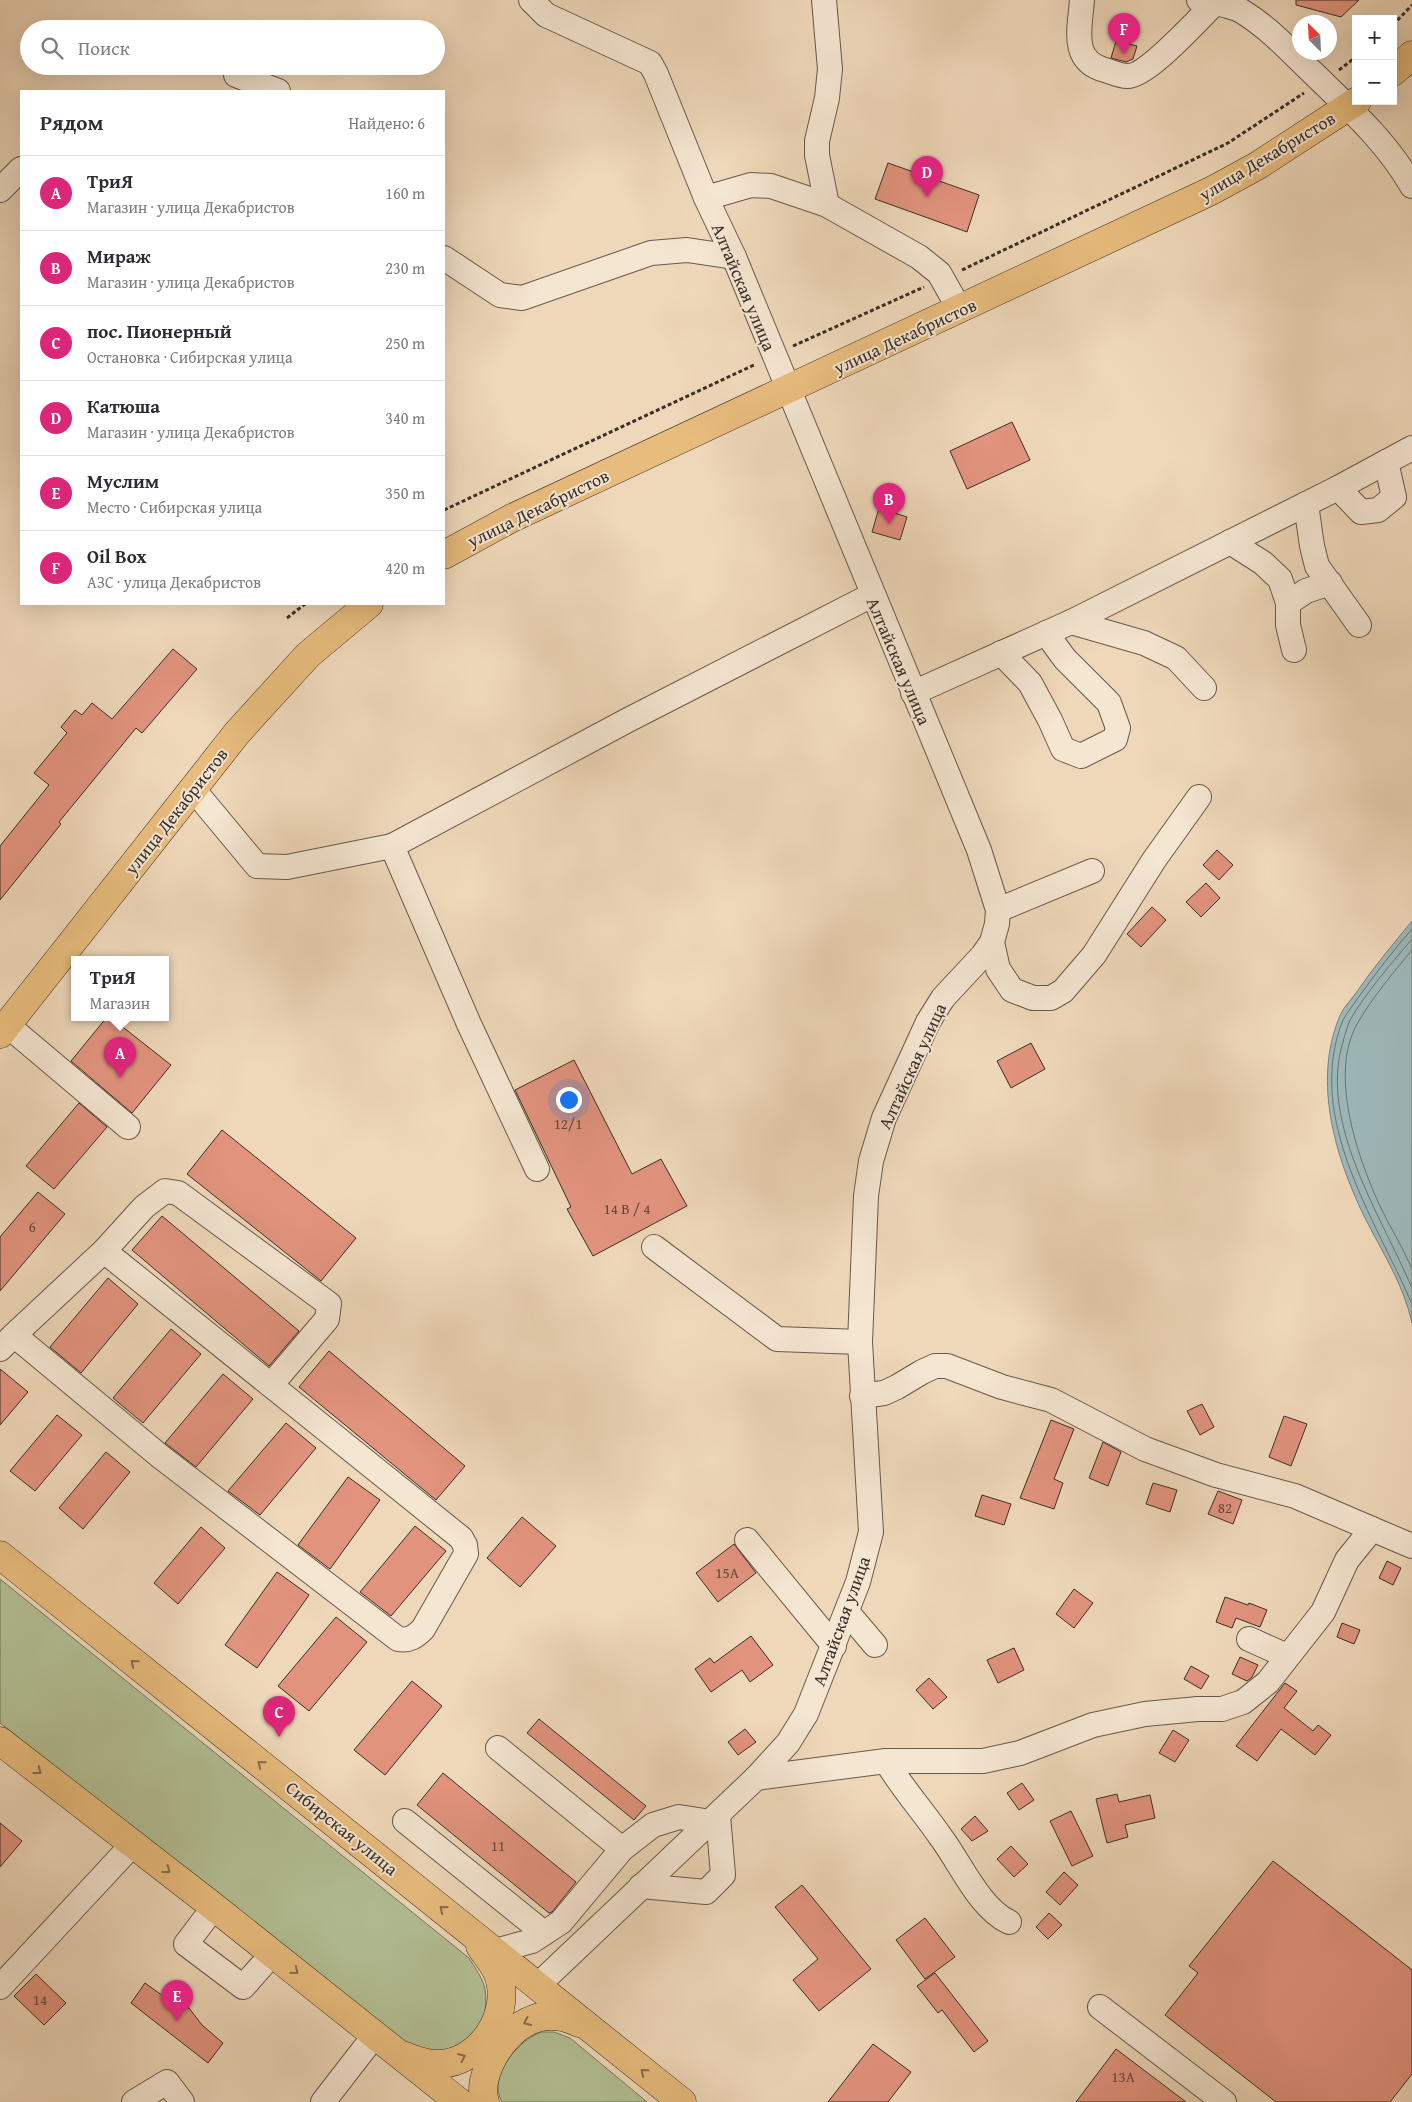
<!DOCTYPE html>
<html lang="ru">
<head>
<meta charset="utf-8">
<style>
  body { margin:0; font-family:"Gentium Book Plus",serif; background:#f2f2f3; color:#2b2b33 }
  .controls { position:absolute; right:15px; top:15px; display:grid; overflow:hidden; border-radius:0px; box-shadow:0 5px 20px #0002 }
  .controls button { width:45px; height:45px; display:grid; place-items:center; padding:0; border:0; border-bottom:1px solid #e1e1e2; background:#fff; color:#2b2b33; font:25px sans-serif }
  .compass { position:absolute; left:1292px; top:15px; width:45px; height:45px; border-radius:50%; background:#fff; box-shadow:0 5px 20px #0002; rotate:336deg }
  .you { position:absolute; left:568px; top:1099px; width:18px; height:18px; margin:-12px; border:4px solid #fff; border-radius:50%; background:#1a73e8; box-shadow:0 0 0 8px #1a73e833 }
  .badge { display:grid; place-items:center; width:32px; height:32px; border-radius:50%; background:#db2777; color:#fff; font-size:16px; font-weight:700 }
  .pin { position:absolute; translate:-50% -41px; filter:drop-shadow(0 1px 2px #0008) }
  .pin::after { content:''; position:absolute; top:26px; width:18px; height:15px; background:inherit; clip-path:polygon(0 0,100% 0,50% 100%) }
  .popup { position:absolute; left:71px; top:956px; width:98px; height:65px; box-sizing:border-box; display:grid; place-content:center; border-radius:0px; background:#fff; filter:drop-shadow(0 1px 4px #0005); font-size:16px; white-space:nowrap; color:#7c7c81 }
  .popup b { font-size:19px; color:#2b2b33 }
  .popup::after { content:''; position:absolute; left:50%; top:100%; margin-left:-10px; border:10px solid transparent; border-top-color:#fff }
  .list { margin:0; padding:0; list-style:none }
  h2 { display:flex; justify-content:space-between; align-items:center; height:65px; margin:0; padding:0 20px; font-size:21px }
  h2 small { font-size:16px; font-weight:400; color:#7c7c81 }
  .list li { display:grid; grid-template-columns:32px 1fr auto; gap:15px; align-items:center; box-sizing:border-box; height:75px; padding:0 20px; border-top:1px solid #e1e1e2 }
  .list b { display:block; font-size:19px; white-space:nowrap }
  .list p { margin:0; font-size:16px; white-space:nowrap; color:#7c7c81 }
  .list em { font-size:16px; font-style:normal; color:#7c7c81 }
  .icon { flex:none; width:28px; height:28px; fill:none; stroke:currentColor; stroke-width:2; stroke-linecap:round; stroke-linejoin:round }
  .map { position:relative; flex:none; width:1412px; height:2102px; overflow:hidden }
  .search { position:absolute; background:#fff; box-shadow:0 5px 20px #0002; left:20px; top:20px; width:425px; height:55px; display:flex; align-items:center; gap:12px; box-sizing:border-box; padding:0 18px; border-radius:28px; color:#7c7c81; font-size:19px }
  .panel { position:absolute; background:#fff; box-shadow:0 5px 20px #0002; left:20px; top:90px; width:425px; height:515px; border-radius:0px }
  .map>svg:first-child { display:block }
  .green { fill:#b3c095; stroke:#76785e }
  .water { fill:#9db8b9; stroke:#75817f }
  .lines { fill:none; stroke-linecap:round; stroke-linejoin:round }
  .shore { stroke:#6c7470; stroke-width:1 }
  .building { fill:#e2937e; stroke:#3a2f28 }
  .minor-casing { stroke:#67594c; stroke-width:26 }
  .major-casing { stroke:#3a2f28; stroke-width:29 }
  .path { stroke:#3a2f28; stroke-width:3; stroke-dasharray:4 2.5; stroke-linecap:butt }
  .minor { stroke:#f5e6d2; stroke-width:24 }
  .major { stroke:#e8bc7d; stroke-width:28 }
  .oneway { stroke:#886e4e }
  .labels { text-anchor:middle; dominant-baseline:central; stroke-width:4; stroke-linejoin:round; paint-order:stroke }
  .number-label { font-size:15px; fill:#64483e }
  .street-label { font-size:18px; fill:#3a2f28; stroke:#f5e6d2 }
</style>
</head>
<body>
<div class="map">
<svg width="1412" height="2102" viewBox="0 0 1412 2102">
  <rect width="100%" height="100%" fill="#efd8ba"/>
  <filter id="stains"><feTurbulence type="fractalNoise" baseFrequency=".004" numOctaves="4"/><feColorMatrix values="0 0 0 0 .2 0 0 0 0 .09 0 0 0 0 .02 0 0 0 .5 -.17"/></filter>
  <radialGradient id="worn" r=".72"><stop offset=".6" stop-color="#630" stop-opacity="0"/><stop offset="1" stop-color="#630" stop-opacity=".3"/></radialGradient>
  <g class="green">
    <path d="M 0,1579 L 469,1958 C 474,1966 481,1976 484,1985 C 491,2014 478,2041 450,2051 C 440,2054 424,2050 414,2049 L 0,1723 Z"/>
    <path d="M 541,2032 L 554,2032 L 570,2038 L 647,2102 L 502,2102 C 487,2076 518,2041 541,2032 Z"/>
  </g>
  <path class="water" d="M 1412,921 L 1412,1323 C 1404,1285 1381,1250 1364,1216 C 1335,1156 1313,1082 1339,1018 C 1342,1009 1350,1001 1356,993 C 1373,968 1393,944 1412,921 Z"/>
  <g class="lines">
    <g class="shore">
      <path d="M 1412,929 C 1393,951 1375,974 1358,998 C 1353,1005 1347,1013 1343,1020 C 1304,1117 1375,1218 1412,1304"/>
      <path d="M 1412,939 C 1391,964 1367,991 1350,1020 C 1347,1027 1345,1035 1343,1042 C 1318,1122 1382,1217 1412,1288"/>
      <path d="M 1412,950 C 1393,973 1372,998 1357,1024 C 1329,1075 1357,1155 1379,1204 C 1389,1226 1403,1247 1412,1269"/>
    </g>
  </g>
  <g class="building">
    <path d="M 1296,0 L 1359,0 L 1341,17 L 1296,5 Z"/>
    <path d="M 1116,41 L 1137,46 L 1133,59 L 1126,62 L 1111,58 Z"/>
    <path d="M 888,163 L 979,195 L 967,232 L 875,199 Z"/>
    <path d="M 1012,422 L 1030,460 L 967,489 L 950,451 Z"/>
    <path d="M 879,508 L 907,517 L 900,540 L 872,532 Z"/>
    <path d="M 173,649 L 197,669 L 142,733 L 136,728 L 59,822 L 61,824 L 0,900 L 0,846 L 49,785 L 34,773 L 67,733 L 61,727 L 75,710 L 82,715 L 92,703 L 112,719 Z"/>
    <path d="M 1217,850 L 1233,865 L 1219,880 L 1203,865 Z"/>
    <path d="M 1206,883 L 1220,898 L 1201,917 L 1186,902 Z"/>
    <path d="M 1152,907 L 1166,920 L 1141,947 L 1127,934 Z"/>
    <path d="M 107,1017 L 110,1017 L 171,1065 L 132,1113 L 71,1061 Z"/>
    <path d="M 1031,1043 L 1045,1069 L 1011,1088 L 997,1061 Z"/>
    <path d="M 574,1060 L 632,1174 L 661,1159 L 687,1206 L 593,1256 L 567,1209 L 571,1207 L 515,1090 Z"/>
    <path d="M 79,1103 L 107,1127 L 54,1189 L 26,1166 Z"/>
    <path d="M 222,1130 L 356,1238 L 321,1281 L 187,1174 Z"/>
    <path d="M 38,1192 L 65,1214 L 0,1291 L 0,1237 Z"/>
    <path d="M 162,1216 L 299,1331 L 269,1366 L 132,1250 Z"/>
    <path d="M 108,1278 L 138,1304 L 81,1373 L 50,1347 Z"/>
    <path d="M 171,1329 L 201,1354 L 143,1423 L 113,1398 Z"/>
    <path d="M 329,1351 L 465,1466 L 436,1500 L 299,1387 Z"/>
    <path d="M 0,1369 L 28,1392 L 0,1425 Z"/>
    <path d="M 223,1374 L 253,1399 L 196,1467 L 165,1443 Z"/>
    <path d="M 1202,1404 L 1214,1427 L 1200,1435 L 1187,1411 Z"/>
    <path d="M 57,1415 L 82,1435 L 35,1491 L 10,1471 Z"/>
    <path d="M 1284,1416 L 1307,1424 L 1291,1466 L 1269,1457 Z"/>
    <path d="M 1051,1420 L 1074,1429 L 1054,1479 L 1063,1483 L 1054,1509 L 1020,1498 Z"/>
    <path d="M 286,1423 L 316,1448 L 260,1515 L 228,1491 Z"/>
    <path d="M 1103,1442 L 1121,1452 L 1108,1486 L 1089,1478 Z"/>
    <path d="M 106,1452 L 130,1472 L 83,1529 L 59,1508 Z"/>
    <path d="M 348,1477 L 380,1500 L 330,1569 L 298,1545 Z"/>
    <path d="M 1153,1483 L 1177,1490 L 1170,1512 L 1146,1504 Z"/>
    <path d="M 1218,1491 L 1242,1500 L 1233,1524 L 1208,1514 Z"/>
    <path d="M 982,1495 L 1011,1504 L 1004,1525 L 975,1516 Z"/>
    <path d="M 522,1517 L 556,1546 L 520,1587 L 487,1558 Z"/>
    <path d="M 415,1526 L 446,1551 L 391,1616 L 360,1592 Z"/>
    <path d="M 201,1527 L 225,1548 L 178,1604 L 154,1583 Z"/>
    <path d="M 734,1544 L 756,1573 L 718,1602 L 696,1573 Z"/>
    <path d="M 1387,1561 L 1401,1568 L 1393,1585 L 1379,1578 Z"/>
    <path d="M 277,1572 L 309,1595 L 257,1668 L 225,1645 Z"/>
    <path d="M 1074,1589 L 1093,1603 L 1074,1628 L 1056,1614 Z"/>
    <path d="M 1225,1597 L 1248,1605 L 1249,1603 L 1267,1610 L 1260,1627 L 1236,1618 L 1232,1628 L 1216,1622 Z"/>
    <path d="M 336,1617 L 367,1642 L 309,1711 L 278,1686 Z"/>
    <path d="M 1342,1623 L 1360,1630 L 1354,1644 L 1337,1637 Z"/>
    <path d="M 751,1636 L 773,1665 L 750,1682 L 742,1670 L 711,1692 L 695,1669 L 710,1658 L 714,1663 Z"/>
    <path d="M 1014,1648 L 1024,1670 L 998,1683 L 987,1660 Z"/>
    <path d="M 1240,1657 L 1258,1665 L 1252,1677 L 1247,1681 L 1232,1674 Z"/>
    <path d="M 1191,1666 L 1209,1676 L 1201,1689 L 1184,1679 Z"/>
    <path d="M 929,1678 L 947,1697 L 933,1709 L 916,1690 Z"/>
    <path d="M 412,1681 L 442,1706 L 385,1775 L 354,1750 Z"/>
    <path d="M 1285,1683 L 1297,1691 L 1284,1708 L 1313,1731 L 1318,1725 L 1331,1735 L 1315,1755 L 1281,1729 L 1257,1761 L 1236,1746 Z"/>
    <path d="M 539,1719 L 646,1806 L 634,1820 L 527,1733 Z"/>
    <path d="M 745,1729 L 756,1742 L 738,1755 L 728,1742 Z"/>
    <path d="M 1173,1730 L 1189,1740 L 1175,1762 L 1159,1753 Z"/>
    <path d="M 443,1773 L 576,1882 L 552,1912 L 549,1913 L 417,1805 Z"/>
    <path d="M 1022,1783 L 1034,1800 L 1019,1810 L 1007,1793 Z"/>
    <path d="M 1117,1794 L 1119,1802 L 1150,1795 L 1155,1818 L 1125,1825 L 1128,1837 L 1107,1843 L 1096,1799 Z"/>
    <path d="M 1071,1811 L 1093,1856 L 1072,1866 L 1050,1821 Z"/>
    <path d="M 975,1816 L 988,1831 L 972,1841 L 961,1829 Z"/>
    <path d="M 0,1823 L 22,1841 L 0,1867 Z"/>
    <path d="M 1011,1846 L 1028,1864 L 1014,1877 L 997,1859 Z"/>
    <path d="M 1273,1861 L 1412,1970 L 1412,2074 L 1390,2102 L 1276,2102 L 1165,2015 L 1198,1973 L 1189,1966 Z"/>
    <path d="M 1064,1872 L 1078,1885 L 1060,1905 L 1046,1892 Z"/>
    <path d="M 802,1885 L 871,1969 L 819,2011 L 793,1980 L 818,1959 L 775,1907 Z"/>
    <path d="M 1049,1913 L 1062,1925 L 1048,1939 L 1036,1927 Z"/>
    <path d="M 925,1918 L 955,1957 L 925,1979 L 896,1940 Z"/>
    <path d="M 935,1973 L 988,2041 L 974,2052 L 942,2010 L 938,2013 L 917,1986 Z"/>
    <path d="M 36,1974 L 66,2003 L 44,2025 L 14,1996 Z"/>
    <path d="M 145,1983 L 170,2001 L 189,2008 L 202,2025 L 223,2043 L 208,2063 L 131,2003 Z"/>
    <path d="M 873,2044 L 911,2072 L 888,2102 L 828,2102 Z"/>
    <path d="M 1116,2049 L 1186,2102 L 1076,2102 Z"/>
  </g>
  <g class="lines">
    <g class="minor-casing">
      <g id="minor">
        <path d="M 531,0 L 546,15 L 650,63 L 656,74 L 706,198 L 734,257 L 979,850 L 998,910 L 997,924 L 992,942 L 983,955 L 943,998 L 928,1022 L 884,1118 L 871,1161 L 866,1196 L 860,1342 L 871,1532 L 858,1582 L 806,1714 L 788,1743 L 756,1778 L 537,1986"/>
        <path d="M 824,0 L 830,69 L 827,98 L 817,141 L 817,155 L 827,205"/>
        <path d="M 1082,0 C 1080,28 1070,61 1105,70 C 1112,72 1120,76 1127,76 C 1147,77 1198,19 1214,4"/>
        <path d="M 1199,0 C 1213,3 1232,5 1243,12 C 1269,28 1290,51 1312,72 C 1349,108 1386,141 1412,186"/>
        <path d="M 236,75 L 278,91"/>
        <path d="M 0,190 L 21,169"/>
        <path d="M 706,198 L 751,185 L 771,186 L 827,205 L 919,257 L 939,273 L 960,310"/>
        <path d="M 444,258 L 500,295 L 522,298 L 651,253 L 687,250 L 734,257"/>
        <path d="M 1338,488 L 1361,512 L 1378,510 L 1394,497 L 1386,462"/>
        <path d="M 1306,504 L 1312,546 L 1317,566 L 1359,625"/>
        <path d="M 1230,542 L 1263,563 L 1280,579 L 1288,603 L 1288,625 L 1294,650"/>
        <path d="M 1288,603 L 1306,591 L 1330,583"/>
        <path d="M 1071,622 L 1144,643 L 1176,658 L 1204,688"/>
        <path d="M 1001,653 L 1030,683 L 1050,720 L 1063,749 L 1081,756 L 1115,739 L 1118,728 L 1109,703 L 1065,659 L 1046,633"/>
        <path d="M 913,693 L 1071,622 L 1338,488 L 1412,448"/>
        <path d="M 193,789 L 257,866 L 287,867 L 392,846"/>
        <path d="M 998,910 L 1092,871"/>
        <path d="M 992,942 L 998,969 L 1012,990 L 1033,998 L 1051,998 L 1063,991 L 1094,955 L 1154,860 L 1199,797"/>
        <path d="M 7,1025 L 128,1127"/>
        <path d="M 537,1169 L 469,1024 L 392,846 L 630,719 L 872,595"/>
        <path d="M 654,1247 L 777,1339 L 860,1342"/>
        <path d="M 104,1251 L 144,1207 L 165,1191 L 178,1193 L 329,1304 L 327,1319 L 271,1385"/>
        <path d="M 0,1349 L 14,1335 L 104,1251 L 461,1538 L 465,1545 L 466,1554 L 423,1629 C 415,1637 409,1641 398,1639 L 161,1457 L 14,1335"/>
        <path d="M 862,1396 L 884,1393 L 897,1387 L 922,1372 L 935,1366 L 947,1366 L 1002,1387 L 1051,1400 L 1145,1449 L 1216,1475 L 1295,1496 L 1372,1529"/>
        <path d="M 747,1540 L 834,1646"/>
        <path d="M 847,1612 L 875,1645"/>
        <path d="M 1249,1639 L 1287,1656"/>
        <path d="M 886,1761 C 902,1788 922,1810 940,1836 C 960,1862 979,1908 1009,1922"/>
        <path d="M 756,1778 L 886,1761 L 983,1761 L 1020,1753 L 1093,1725 L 1145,1714 L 1198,1709 L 1222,1709 L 1243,1702 L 1268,1682 L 1323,1612 L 1347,1560 L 1372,1529 L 1412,1546"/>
        <path d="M 405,1821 L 544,1933"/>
        <path d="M 622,1849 L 653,1825 L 679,1817 L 711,1822"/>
        <path d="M 641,1886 L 706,1892 L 723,1875 L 718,1815"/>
        <path d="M 214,1907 L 186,1944 L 243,1987 L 273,1953"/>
        <path d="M 495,1951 L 532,1941 L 561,1922 L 622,1849 L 498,1748"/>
        <path d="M 0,1987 L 133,1844"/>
        <path d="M 1100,2007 L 1224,2102"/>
        <path d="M 134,2102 L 167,2082 L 182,2102"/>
        <path d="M 323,2102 L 375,2035"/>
      </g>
    </g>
    <g class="major-casing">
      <g id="major">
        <path d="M 1393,72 L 1412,55"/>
        <path d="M 444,555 L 512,518 L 1211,191 L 1257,166 L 1357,101"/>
        <path d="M 0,1034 L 237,733 L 308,655 L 369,604"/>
        <path d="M 0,1555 L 682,2102"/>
        <path d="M 0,1741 L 214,1907 L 459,2102"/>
        <path d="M 405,2056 C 416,2060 427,2065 438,2064 C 481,2064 514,2011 497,1972 C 493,1963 485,1954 480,1946"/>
        <path d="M 485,2102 C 480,2088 485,2074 491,2061 C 509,2026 541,2004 579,2023"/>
      </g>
    </g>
    <g class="path">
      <path d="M 1393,25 L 1412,5"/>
      <path d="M 1339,70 L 1356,57"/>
      <path d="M 962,270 L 1228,143 L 1304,93"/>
      <path d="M 793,346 L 924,287"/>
      <path d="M 444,510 L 756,364"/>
      <path d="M 287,618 L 305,604"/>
    </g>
    <use href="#minor" class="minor"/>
    <use href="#major" class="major"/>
  </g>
  <defs><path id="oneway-chevron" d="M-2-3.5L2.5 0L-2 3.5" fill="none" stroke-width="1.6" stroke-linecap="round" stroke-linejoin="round" transform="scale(1.25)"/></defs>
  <g class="oneway">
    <use href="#oneway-chevron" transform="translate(134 1663) rotate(-141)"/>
    <use href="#oneway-chevron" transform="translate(261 1764) rotate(-141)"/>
    <use href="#oneway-chevron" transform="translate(38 1771) rotate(38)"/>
    <use href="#oneway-chevron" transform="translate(167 1870) rotate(37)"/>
    <use href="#oneway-chevron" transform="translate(443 1909) rotate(-141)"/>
    <use href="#oneway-chevron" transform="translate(295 1971) rotate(39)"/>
    <use href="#oneway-chevron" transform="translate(527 2022) rotate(155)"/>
    <use href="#oneway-chevron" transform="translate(462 2057) rotate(-25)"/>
    <use href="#oneway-chevron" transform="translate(644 2072) rotate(-141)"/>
  </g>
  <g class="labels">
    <g class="number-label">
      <text x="568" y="1123">12/1</text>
      <text x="627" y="1208">14 В / 4</text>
      <text x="32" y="1226">6</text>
      <text x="1225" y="1507">82</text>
      <text x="727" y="1572">15А</text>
      <text x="498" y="1845">11</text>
      <text x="40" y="1999">14</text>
      <text x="1123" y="2076">13А</text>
    </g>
    <g class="street-label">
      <text transform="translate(1267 156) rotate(-31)">улица Декабристов</text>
      <text transform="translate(744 287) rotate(67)">Алтайская улица</text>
      <text transform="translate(905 336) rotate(-25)">улица Декабристов</text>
      <text transform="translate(538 508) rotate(-26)">улица Декабристов</text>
      <text transform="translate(899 661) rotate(67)">Алтайская улица</text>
      <text transform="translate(176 811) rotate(-52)">улица Декабристов</text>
      <text transform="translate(912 1066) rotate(-65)">Алтайская улица</text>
      <text transform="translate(841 1621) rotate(-70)">Алтайская улица</text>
      <text transform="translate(342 1828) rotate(39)">Сибирская улица</text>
    </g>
  </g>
  <rect width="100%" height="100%" filter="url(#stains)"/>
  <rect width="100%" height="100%" fill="url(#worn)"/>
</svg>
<div class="controls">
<button>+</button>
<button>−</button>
</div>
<svg class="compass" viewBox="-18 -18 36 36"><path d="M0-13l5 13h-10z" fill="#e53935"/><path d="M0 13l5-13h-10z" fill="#7c7c81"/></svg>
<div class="you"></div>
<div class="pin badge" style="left:120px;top:1078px">A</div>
<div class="popup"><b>ТриЯ</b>Магазин</div>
<div class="pin badge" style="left:889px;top:524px">B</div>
<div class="pin badge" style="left:279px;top:1737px">C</div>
<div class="pin badge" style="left:927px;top:197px">D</div>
<div class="pin badge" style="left:177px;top:2021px">E</div>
<div class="pin badge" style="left:1124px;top:54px">F</div>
<div class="search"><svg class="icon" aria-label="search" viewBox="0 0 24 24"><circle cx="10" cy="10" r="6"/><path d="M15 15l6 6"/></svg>Поиск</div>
<section class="panel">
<h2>Рядом<small>Найдено: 6</small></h2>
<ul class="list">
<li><span class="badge">A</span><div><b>ТриЯ</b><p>Магазин · улица Декабристов</p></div><em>160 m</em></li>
<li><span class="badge">B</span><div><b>Мираж</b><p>Магазин · улица Декабристов</p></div><em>230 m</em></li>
<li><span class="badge">C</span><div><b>пос. Пионерный</b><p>Остановка · Сибирская улица</p></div><em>250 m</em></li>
<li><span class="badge">D</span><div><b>Катюша</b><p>Магазин · улица Декабристов</p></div><em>340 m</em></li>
<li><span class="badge">E</span><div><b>Муслим</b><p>Место · Сибирская улица</p></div><em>350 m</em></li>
<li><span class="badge">F</span><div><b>Oil Box</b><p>АЗС · улица Декабристов</p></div><em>420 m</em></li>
</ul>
</section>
</div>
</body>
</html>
